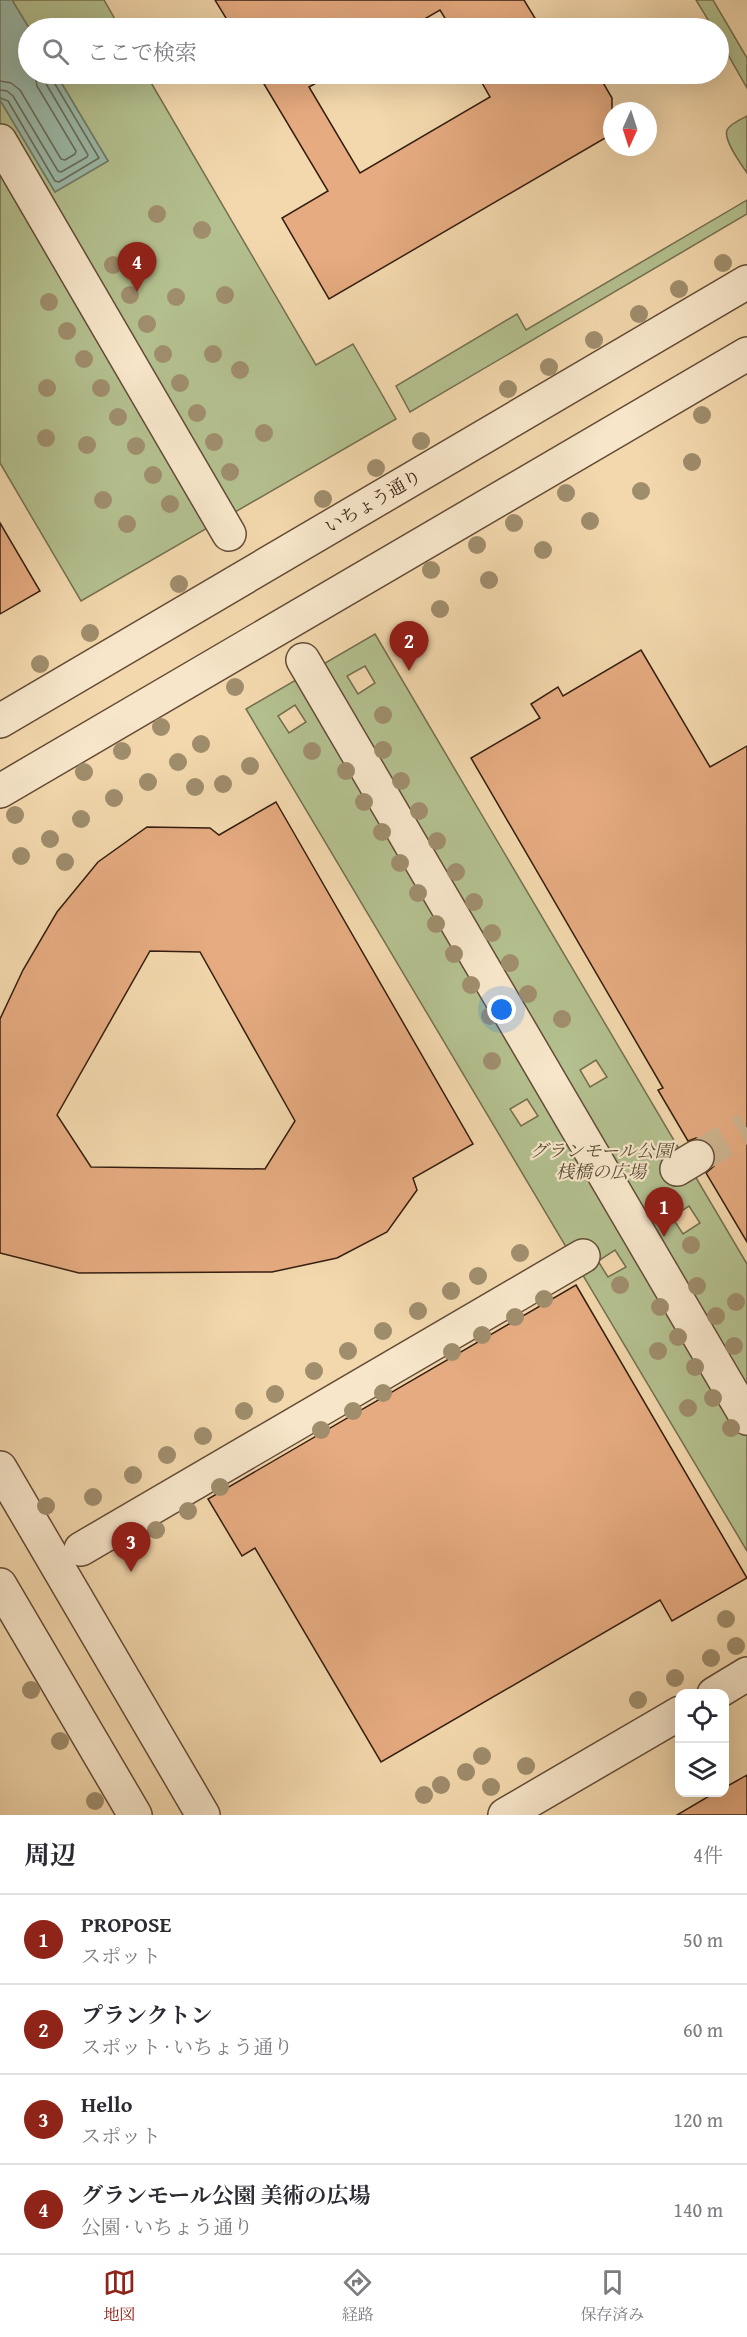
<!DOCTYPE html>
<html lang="ja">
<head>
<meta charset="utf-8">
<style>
  body { margin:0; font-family:"Gentium Book Plus","Noto Serif JP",serif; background:#f7f7f7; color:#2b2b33 }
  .controls { position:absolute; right:18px; bottom:18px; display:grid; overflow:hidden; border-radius:12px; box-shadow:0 6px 24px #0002 }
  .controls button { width:54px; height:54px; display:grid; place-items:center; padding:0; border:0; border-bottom:2px solid #e1e1e2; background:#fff; color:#2b2b33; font:30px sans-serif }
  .compass { position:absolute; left:603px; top:102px; width:54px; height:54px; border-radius:50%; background:#fff; box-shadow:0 6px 24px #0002; rotate:183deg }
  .you { position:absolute; left:502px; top:1010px; width:21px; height:21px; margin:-15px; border:4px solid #fff; border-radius:50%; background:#1a73e8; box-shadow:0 0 0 9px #1a73e833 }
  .badge { display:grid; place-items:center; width:39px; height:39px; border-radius:50%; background:#8f2418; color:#fff; font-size:20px; font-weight:700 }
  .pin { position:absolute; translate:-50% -50px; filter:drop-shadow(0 2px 3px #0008) }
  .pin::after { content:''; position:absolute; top:32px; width:21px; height:18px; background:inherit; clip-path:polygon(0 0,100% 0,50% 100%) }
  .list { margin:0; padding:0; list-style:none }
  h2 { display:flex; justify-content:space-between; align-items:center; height:78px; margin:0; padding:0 24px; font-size:26px }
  h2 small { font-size:20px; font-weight:400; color:#7c7c81 }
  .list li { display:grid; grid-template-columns:39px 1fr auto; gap:18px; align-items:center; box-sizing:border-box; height:90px; padding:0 24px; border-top:2px solid #e1e1e2 }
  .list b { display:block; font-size:22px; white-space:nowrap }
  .list p { margin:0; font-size:20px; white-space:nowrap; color:#7c7c81 }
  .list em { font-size:20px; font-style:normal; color:#7c7c81 }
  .icon { flex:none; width:33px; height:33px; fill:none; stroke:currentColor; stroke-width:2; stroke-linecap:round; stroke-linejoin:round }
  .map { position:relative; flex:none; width:747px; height:1815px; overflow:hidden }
  .search { position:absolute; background:#fff; box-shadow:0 6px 24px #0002; left:18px; right:18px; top:18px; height:66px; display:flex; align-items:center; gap:15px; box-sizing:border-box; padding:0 21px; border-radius:33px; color:#7c7c81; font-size:22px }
  .sheet { height:438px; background:#fff }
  nav { display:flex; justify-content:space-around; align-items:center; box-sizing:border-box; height:84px; border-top:2px solid #e1e1e2; background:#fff; font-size:16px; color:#7c7c81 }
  nav a { display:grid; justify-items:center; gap:3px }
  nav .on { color:#8f2418 }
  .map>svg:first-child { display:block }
  .green { fill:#b4c08f; stroke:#746f50; stroke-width:1.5; fill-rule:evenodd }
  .water { fill:#9bbaa9; stroke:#727c6c; stroke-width:1.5 }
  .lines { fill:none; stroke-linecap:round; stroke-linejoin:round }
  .shore { stroke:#686c5c; stroke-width:1.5 }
  .building { fill:#e6ab80; stroke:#351e10; stroke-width:1.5; fill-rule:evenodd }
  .minor-tunnel { stroke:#cdb38e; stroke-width:33; stroke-dasharray:33 16; stroke-linecap:butt }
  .minor-casing { stroke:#644c37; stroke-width:36 }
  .minor { stroke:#f7e6ca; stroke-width:33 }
  .tree { fill:#9f8d6c }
  .labels { text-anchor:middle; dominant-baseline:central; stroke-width:4.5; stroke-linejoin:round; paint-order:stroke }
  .street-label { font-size:18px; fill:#351e10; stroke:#f7e6ca }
  .park-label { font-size:18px; font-style:italic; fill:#5b4f36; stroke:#f7e6ca }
</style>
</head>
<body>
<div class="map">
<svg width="747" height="1815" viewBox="0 0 747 1815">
  <rect width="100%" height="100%" fill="#f3d8ad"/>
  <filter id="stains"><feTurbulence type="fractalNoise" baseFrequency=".00333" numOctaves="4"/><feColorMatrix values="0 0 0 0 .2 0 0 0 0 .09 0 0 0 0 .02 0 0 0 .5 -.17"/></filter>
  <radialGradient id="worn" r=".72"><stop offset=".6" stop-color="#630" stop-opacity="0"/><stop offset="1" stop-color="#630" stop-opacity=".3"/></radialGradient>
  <g class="green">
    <path d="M 12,0 L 104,0 L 120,28 L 29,28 Z"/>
    <path d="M 696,0 L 713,0 L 747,58 L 747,88 L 719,39 L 718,28 L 713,28 Z"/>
    <path d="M 56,74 L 146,74 L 316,365 L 353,344 L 396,419 L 81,601 L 0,463 L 0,100 L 55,192 L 108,161 Z"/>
    <path d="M 747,116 L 747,173 C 741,164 723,140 727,130 C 730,124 741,119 747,116 Z"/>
    <path d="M 747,200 L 747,214 L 410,412 L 396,386 L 517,314 L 526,330 Z"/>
    <path d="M 375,634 L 747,1264 L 747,1551 L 246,709 ZM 365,666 L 375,683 L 358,694 L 347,676 ZM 295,705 L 306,722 L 289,733 L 278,716 ZM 596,1060 L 607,1077 L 590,1087 L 580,1070 ZM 527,1099 L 538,1116 L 521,1126 L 510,1109 ZM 689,1206 L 700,1223 L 683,1234 L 672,1217 ZM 615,1250 L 626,1267 L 608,1277 L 598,1261 Z"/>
  </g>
  <path class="water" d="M 0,0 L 12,0 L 29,28 L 28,74 L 56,74 L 108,161 L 55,192 L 0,100 Z"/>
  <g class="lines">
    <g class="shore">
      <path d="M 0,81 L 11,83 L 20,90 L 61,159 L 65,160 L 75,154 L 76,151 L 37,86 L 35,74"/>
      <path d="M 0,90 L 7,91 L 13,96 L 58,171 L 61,172 L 87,157 L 88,155 L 45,82 L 44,74"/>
      <path d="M 0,98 L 8,101 L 55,181 L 59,182 L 99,158 L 52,79 L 51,74"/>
    </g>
  </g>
  <g class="building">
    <path d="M 215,0 L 524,0 L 541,28 L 451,28 L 440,10 L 409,28 L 232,28 Z"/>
    <path d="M 258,74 L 332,74 L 309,87 L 360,173 L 490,97 L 477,74 L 598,74 L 612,98 L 612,134 L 329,299 L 282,218 L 328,191 Z"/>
    <path d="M 0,523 L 40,591 L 0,614 Z"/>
    <path d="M 641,650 L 710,767 L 747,746 L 747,1242 L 706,1173 L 714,1166 L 716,1156 L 713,1148 L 706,1140 L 696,1138 L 688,1141 L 658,1090 L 663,1088 L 471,758 L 540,718 L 531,704 L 558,687 L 563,696 Z"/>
    <path d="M 276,802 L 473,1144 L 413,1178 L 417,1190 L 387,1232 L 337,1258 L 272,1272 L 79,1273 L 0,1253 L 0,1019 L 23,970 L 57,912 L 98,862 L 147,827 L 210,828 L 219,835 ZM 150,951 L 200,952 L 295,1121 L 265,1169 L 91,1167 L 57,1115 Z"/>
    <path d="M 576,1285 L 747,1578 L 672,1621 L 660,1600 L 381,1762 L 255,1548 L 242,1556 L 208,1499 Z"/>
    <path d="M 747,1775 L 747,1815 L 677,1815 L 716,1792 L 724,1792 L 724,1788 Z"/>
  </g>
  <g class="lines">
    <path class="minor-tunnel" d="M 697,1157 L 747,1128"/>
    <g class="minor-casing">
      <g id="minor">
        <path d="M 0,141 L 229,534"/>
        <path d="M 303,660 L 747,1418"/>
        <path d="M 0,721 L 747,282"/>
        <path d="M 0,791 L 747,354"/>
        <path d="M 677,1169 L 697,1157"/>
        <path d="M 0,1468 L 203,1815"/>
        <path d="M 81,1549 L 583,1256"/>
        <path d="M 0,1585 L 135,1815"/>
        <path d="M 714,1694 L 747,1674"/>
        <path d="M 505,1815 L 680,1713"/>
      </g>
    </g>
    <use href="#minor" class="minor"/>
  </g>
  <g class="tree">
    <circle cx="157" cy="214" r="9"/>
    <circle cx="202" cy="230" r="9"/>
    <circle cx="723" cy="263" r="9"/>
    <circle cx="113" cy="265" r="9"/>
    <circle cx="679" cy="289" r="9"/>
    <circle cx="130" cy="295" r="9"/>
    <circle cx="225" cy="295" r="9"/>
    <circle cx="176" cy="297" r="9"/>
    <circle cx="49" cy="302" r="9"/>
    <circle cx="639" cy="314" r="9"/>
    <circle cx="147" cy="324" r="9"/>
    <circle cx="67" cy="331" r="9"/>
    <circle cx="594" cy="340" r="9"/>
    <circle cx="163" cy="354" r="9"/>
    <circle cx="213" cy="354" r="9"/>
    <circle cx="84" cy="359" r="9"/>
    <circle cx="549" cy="367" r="9"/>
    <circle cx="240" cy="370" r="9"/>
    <circle cx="180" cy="383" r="9"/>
    <circle cx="47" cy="388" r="9"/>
    <circle cx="101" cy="388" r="9"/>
    <circle cx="508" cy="389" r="9"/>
    <circle cx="197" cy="413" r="9"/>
    <circle cx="702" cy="415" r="9"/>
    <circle cx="118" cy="417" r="9"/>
    <circle cx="264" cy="433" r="9"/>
    <circle cx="46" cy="438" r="9"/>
    <circle cx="421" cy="441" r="9"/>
    <circle cx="214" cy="442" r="9"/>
    <circle cx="87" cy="445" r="9"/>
    <circle cx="136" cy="446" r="9"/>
    <circle cx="692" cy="462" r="9"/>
    <circle cx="376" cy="468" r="9"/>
    <circle cx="230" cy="472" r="9"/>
    <circle cx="153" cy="475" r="9"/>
    <circle cx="641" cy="491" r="9"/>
    <circle cx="566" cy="493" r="9"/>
    <circle cx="323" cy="499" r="9"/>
    <circle cx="103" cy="500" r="9"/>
    <circle cx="170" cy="504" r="9"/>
    <circle cx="590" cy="521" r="9"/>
    <circle cx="514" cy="523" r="9"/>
    <circle cx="127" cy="524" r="9"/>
    <circle cx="477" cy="545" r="9"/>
    <circle cx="543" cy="550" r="9"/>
    <circle cx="431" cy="570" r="9"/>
    <circle cx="489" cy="580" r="9"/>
    <circle cx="179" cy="584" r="9"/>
    <circle cx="440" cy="609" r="9"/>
    <circle cx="90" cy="633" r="9"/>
    <circle cx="40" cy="664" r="9"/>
    <circle cx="235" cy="687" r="9"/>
    <circle cx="383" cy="715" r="9"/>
    <circle cx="161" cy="727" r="9"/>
    <circle cx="201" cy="744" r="9"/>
    <circle cx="383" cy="750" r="9"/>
    <circle cx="122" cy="751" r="9"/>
    <circle cx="312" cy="751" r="9"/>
    <circle cx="178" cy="762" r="9"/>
    <circle cx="250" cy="766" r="9"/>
    <circle cx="346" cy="771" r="9"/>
    <circle cx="84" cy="772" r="9"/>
    <circle cx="401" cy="781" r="9"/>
    <circle cx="148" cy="782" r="9"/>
    <circle cx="223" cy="784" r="9"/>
    <circle cx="195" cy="787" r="9"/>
    <circle cx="114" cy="798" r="9"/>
    <circle cx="364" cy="802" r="9"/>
    <circle cx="419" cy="811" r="9"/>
    <circle cx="15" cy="815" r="9"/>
    <circle cx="81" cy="819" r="9"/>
    <circle cx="382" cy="832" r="9"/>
    <circle cx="50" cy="839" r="9"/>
    <circle cx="437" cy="841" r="9"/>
    <circle cx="21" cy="856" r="9"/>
    <circle cx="65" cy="862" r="9"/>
    <circle cx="400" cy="863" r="9"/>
    <circle cx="456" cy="872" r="9"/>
    <circle cx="418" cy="893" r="9"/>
    <circle cx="474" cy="902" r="9"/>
    <circle cx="436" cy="924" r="9"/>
    <circle cx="492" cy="933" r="9"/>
    <circle cx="454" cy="954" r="9"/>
    <circle cx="510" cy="963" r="9"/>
    <circle cx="471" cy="985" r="9"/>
    <circle cx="528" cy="994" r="9"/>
    <circle cx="490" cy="1016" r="9"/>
    <circle cx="562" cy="1019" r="9"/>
    <circle cx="492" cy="1061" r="9"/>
    <circle cx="691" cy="1245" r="9"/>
    <circle cx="520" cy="1253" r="9"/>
    <circle cx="478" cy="1276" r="9"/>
    <circle cx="620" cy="1285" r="9"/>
    <circle cx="697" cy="1286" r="9"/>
    <circle cx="451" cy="1291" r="9"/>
    <circle cx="544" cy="1299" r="9"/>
    <circle cx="736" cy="1302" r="9"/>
    <circle cx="660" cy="1307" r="9"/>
    <circle cx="418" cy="1311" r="9"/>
    <circle cx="716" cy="1316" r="9"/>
    <circle cx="515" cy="1317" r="9"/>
    <circle cx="383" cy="1331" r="9"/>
    <circle cx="482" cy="1335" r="9"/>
    <circle cx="678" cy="1337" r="9"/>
    <circle cx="734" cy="1346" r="9"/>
    <circle cx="348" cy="1351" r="9"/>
    <circle cx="658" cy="1351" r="9"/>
    <circle cx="452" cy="1352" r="9"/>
    <circle cx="695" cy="1367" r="9"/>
    <circle cx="314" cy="1371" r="9"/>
    <circle cx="383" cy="1393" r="9"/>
    <circle cx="275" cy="1394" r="9"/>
    <circle cx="713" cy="1398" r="9"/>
    <circle cx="688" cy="1408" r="9"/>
    <circle cx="244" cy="1411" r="9"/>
    <circle cx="353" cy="1411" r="9"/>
    <circle cx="731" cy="1428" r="9"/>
    <circle cx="321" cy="1430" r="9"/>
    <circle cx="203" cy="1436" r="9"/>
    <circle cx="167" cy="1455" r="9"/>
    <circle cx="133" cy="1475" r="9"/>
    <circle cx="220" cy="1487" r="9"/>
    <circle cx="93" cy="1497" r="9"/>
    <circle cx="46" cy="1506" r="9"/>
    <circle cx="188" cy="1511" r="9"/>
    <circle cx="156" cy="1530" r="9"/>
    <circle cx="726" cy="1619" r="9"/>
    <circle cx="736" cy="1646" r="9"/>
    <circle cx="711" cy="1658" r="9"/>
    <circle cx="675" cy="1678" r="9"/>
    <circle cx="31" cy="1690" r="9"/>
    <circle cx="638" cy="1700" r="9"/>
    <circle cx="60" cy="1741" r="9"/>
    <circle cx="482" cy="1756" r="9"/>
    <circle cx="526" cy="1766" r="9"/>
    <circle cx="466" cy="1772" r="9"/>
    <circle cx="441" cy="1785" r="9"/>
    <circle cx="491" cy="1787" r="9"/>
    <circle cx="424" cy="1795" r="9"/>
    <circle cx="95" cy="1801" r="9"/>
  </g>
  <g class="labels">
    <g class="street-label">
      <text transform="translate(373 501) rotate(-30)">いちょう通り</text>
    </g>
    <g class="park-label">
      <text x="601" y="1150">グランモール公園<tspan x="601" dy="21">桟橋の広場</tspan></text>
    </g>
  </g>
  <rect width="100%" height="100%" filter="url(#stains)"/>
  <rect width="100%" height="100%" fill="url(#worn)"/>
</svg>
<div class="controls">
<button><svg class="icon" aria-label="locate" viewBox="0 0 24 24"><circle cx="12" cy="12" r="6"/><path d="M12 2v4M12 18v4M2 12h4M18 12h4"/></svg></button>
<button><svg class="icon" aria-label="layers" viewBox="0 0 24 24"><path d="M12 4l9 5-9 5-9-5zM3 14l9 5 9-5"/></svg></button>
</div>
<svg class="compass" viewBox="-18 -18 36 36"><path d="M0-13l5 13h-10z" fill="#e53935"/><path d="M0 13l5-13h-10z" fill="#7c7c81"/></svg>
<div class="you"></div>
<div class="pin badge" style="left:664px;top:1237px">1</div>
<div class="pin badge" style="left:409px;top:671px">2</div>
<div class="pin badge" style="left:131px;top:1572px">3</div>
<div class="pin badge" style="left:137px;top:292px">4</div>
<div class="search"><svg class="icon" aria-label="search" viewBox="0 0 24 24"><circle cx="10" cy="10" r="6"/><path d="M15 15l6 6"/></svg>ここで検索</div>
</div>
<section class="sheet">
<h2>周辺<small>4件</small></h2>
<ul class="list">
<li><span class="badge">1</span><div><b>PROPOSE</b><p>スポット</p></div><em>50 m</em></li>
<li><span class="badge">2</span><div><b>プランクトン</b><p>スポット · いちょう通り</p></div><em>60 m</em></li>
<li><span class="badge">3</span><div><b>Hello</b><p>スポット</p></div><em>120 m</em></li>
<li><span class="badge">4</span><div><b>グランモール公園 美術の広場</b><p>公園 · いちょう通り</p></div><em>140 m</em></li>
</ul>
</section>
<nav>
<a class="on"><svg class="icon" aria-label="map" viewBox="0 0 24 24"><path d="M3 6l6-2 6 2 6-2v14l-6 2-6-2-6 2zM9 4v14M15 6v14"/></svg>地図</a>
<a><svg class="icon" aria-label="directions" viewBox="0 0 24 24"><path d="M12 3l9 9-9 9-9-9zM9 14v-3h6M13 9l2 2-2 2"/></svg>経路</a>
<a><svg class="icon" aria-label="saved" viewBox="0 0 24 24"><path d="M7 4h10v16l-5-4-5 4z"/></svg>保存済み</a>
</nav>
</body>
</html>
